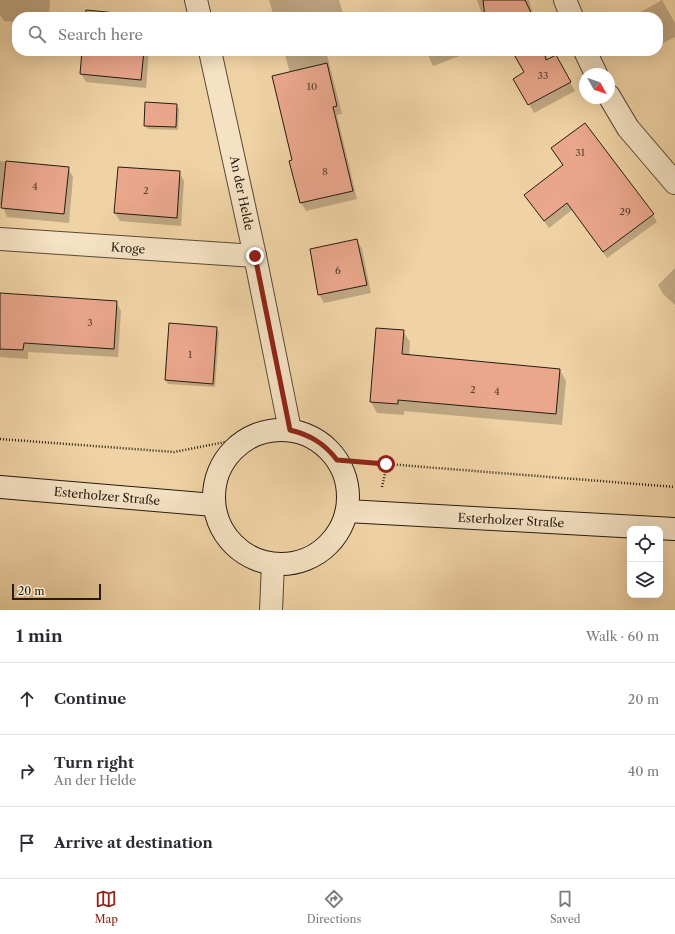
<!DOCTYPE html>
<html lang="en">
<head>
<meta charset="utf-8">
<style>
  body { margin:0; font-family:"Libre Caslon Text",serif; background:#f7f7f7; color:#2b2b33 }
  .controls { position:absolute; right:12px; bottom:12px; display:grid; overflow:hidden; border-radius:8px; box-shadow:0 4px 16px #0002 }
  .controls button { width:36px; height:36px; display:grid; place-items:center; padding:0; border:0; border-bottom:1px solid #e1e1e2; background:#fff; color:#2b2b33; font:20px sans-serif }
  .compass { position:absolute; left:579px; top:68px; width:36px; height:36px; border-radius:50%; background:#fff; box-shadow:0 4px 16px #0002; rotate:130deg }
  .scale { position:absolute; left:12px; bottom:10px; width:89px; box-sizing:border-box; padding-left:4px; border:2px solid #261c11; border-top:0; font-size:11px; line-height:14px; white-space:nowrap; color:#261c11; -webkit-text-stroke:3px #f5e2c4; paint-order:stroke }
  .stop { position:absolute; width:12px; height:12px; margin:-9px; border:3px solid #8f2418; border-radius:50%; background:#fff }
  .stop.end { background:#8f2418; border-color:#fff; box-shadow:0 1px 4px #0008 }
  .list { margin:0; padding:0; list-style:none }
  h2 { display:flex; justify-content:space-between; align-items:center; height:52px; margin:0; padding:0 16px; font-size:17px }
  h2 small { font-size:13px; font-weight:400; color:#7c7c81 }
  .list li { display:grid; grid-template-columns:26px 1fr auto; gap:12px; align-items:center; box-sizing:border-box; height:72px; padding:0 16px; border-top:1px solid #e1e1e2 }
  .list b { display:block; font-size:15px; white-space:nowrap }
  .list p { margin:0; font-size:13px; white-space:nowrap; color:#7c7c81 }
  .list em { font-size:13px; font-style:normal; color:#7c7c81 }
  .icon { flex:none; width:22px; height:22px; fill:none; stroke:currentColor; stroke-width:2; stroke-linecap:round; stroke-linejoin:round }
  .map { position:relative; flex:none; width:675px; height:610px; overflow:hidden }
  .search { position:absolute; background:#fff; box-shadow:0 4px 16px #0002; left:12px; right:12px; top:12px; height:44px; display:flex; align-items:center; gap:10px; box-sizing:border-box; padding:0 14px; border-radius:16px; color:#7c7c81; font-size:15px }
  .sheet { height:268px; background:#fff }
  nav { display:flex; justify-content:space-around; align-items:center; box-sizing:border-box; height:56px; border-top:1px solid #e1e1e2; background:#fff; font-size:11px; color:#7c7c81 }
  nav a { display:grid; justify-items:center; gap:2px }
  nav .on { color:#8f2418 }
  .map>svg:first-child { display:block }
  .shadow { fill:#0003 }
  .building { fill:#eaa78c; stroke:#261c11 }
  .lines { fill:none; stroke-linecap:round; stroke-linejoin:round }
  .minor-casing { stroke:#584a36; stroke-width:24 }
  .secondary-casing { stroke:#261c11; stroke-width:24 }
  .path { stroke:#261c11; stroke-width:2.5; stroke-dasharray:1 2; stroke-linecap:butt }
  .minor { stroke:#f5e2c4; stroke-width:22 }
  .secondary { stroke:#f5e2c4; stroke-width:22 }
  .route { stroke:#8f2418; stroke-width:5 }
  .labels { text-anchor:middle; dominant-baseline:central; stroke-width:3; stroke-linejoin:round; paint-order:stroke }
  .number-label { font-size:10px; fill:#573f30 }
  .street-label { font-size:12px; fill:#261c11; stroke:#f5e2c4 }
</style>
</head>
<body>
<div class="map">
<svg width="675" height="610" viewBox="0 0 675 610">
  <rect width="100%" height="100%" fill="#f0d3a5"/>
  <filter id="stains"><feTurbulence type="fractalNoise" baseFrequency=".005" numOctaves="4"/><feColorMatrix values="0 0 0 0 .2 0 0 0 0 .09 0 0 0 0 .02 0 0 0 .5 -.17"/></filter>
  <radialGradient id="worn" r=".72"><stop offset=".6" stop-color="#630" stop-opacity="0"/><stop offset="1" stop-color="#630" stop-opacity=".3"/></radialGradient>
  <g class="shadow">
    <path d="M 0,0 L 50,0 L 49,17 L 17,17 L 17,22 L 4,21 L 0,15 Z"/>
    <path d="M 269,0 L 339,0 L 344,17 L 274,17 Z"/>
    <path d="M 477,0 L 529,0 L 534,17 L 467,17 L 481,12 Z"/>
    <path d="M 662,0 L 675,23 L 675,37 L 658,46 L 658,17 L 632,17 Z"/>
    <path d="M 83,51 L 149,51 L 146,88 L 86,82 L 81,74 Z"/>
    <path d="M 284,51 L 326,51 L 342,114 L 337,115 L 357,199 L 306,211 L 301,203 L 291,161 L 293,161 L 290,73 Z"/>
    <path d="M 426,51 L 473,51 L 433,66 Z"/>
    <path d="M 513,51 L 545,51 L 548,61 L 555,56 L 575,91 L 534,113 L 515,79 L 526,73 Z"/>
    <path d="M 177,105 L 179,109 L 178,130 L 148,129 L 145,125 Z"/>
    <path d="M 552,148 L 653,215 L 657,222 L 607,258 L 572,210 L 549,228 L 525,195 L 564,166 Z"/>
    <path d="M 0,161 L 68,168 L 73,177 L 69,223 L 7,217 L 2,205 L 0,205 Z"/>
    <path d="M 179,172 L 184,181 L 181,226 L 120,221 L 115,213 Z"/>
    <path d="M 357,240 L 362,249 L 371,293 L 324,303 L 319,294 Z"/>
    <path d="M 675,268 L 675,305 L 663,294 L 658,285 Z"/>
    <path d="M 0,294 L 116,302 L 121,311 L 118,357 L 28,352 L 28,359 L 0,357 Z"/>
    <path d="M 216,328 L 219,332 L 215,387 L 168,384 L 166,380 Z"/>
    <path d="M 403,331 L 410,342 L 409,356 L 560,370 L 566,381 L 562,425 L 404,411 L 404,415 L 377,413 L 371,402 Z"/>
  </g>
  <g class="building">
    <path d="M 483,0 L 525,0 L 533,17 L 485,17 Z"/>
    <path d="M 86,10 L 147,16 L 147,17 L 85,17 Z"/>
    <path d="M 82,51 L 144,51 L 141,80 L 80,74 Z"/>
    <path d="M 512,51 L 544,51 L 546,60 L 556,55 L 571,82 L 528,105 L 513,79 L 524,72 Z"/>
    <path d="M 327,63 L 337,106 L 333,107 L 353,191 L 300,203 L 289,161 L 292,160 L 272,76 Z"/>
    <path d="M 145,102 L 177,104 L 176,127 L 144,126 Z"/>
    <path d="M 585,123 L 654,214 L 603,252 L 567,203 L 544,221 L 524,195 L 563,165 L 551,148 Z"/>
    <path d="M 6,161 L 69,167 L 64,214 L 1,208 Z"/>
    <path d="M 118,167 L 180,171 L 177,218 L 114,213 Z"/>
    <path d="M 357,239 L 367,285 L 318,295 L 310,249 Z"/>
    <path d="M 0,293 L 117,301 L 114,349 L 24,343 L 23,350 L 0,349 Z"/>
    <path d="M 169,323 L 217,327 L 213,384 L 165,380 Z"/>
    <path d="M 376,328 L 404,330 L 402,354 L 560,369 L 556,414 L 398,400 L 398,404 L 370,402 Z"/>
  </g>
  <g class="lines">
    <g class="minor-casing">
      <g id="minor">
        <path d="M 196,0 L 200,17"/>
        <path d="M 565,0 L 572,17"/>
        <path d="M 210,51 L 255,256 L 290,430"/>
        <path d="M 585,51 L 596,74"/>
        <path d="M 609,96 L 628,128 L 675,183"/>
        <path d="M 0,239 L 255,256"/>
        <path d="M 271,610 L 273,564"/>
      </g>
    </g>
    <g class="secondary-casing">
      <g id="secondary">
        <circle cx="281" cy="497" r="67"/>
        <path d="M 0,487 L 214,505"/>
        <path d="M 347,511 L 675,529"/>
      </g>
    </g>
    <g class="path">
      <path d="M 0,439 L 174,452 L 251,437"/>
      <path d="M 337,460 L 675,487"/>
      <path d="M 382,487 L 387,464"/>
    </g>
    <use href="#minor" class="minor"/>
    <use href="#secondary" class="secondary"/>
  </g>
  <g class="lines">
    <path class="route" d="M 255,256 L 290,430 C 310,435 324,443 337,460 L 386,464"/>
  </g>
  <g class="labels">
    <g class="number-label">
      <text x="543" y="75">33</text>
      <text x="312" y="86">10</text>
      <text x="580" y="152">31</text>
      <text x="325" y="171">8</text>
      <text x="35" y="186">4</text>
      <text x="146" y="190">2</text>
      <text x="625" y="211">29</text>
      <text x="338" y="270">6</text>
      <text x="90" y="322">3</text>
      <text x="190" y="354">1</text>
      <text x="473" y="389">2</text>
      <text x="497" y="391">4</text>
    </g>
    <g class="street-label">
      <text transform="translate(242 193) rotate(78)">An der Helde</text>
      <text transform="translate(128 248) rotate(4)">Kroge</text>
      <text transform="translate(107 496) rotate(5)">Esterholzer Straße</text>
      <text transform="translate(511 520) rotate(3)">Esterholzer Straße</text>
    </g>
  </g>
  <rect width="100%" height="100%" filter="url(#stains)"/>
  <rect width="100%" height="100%" fill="url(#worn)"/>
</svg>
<div class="controls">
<button><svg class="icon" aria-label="locate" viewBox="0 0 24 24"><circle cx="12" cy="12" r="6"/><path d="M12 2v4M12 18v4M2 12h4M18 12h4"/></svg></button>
<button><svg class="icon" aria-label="layers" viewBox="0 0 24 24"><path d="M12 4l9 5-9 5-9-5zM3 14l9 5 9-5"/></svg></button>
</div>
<svg class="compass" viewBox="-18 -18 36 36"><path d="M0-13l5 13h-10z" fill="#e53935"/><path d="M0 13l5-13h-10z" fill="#7c7c81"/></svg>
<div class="scale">20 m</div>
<div class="stop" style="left:386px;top:464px"></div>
<div class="stop end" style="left:255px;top:256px"></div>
<div class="search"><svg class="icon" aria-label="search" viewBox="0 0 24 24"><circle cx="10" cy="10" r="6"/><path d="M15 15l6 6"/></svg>Search here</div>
</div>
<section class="sheet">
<h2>1 min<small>Walk · 60 m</small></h2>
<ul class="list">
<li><svg class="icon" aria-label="ahead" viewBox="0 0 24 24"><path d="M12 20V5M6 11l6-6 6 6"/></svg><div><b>Continue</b></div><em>20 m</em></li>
<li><svg class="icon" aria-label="right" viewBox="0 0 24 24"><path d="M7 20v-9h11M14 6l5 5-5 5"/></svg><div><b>Turn right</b><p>An der Helde</p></div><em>40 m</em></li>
<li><svg class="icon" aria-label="arrive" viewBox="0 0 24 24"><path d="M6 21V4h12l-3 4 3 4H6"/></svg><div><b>Arrive at destination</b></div></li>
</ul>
</section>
<nav>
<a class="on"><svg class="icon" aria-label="map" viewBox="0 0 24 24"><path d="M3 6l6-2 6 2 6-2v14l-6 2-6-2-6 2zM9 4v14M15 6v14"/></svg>Map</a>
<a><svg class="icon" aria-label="directions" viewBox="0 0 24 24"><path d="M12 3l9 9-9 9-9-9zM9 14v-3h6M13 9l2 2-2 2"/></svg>Directions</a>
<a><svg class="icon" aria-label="saved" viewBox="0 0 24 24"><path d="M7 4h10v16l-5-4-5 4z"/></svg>Saved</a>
</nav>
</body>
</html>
